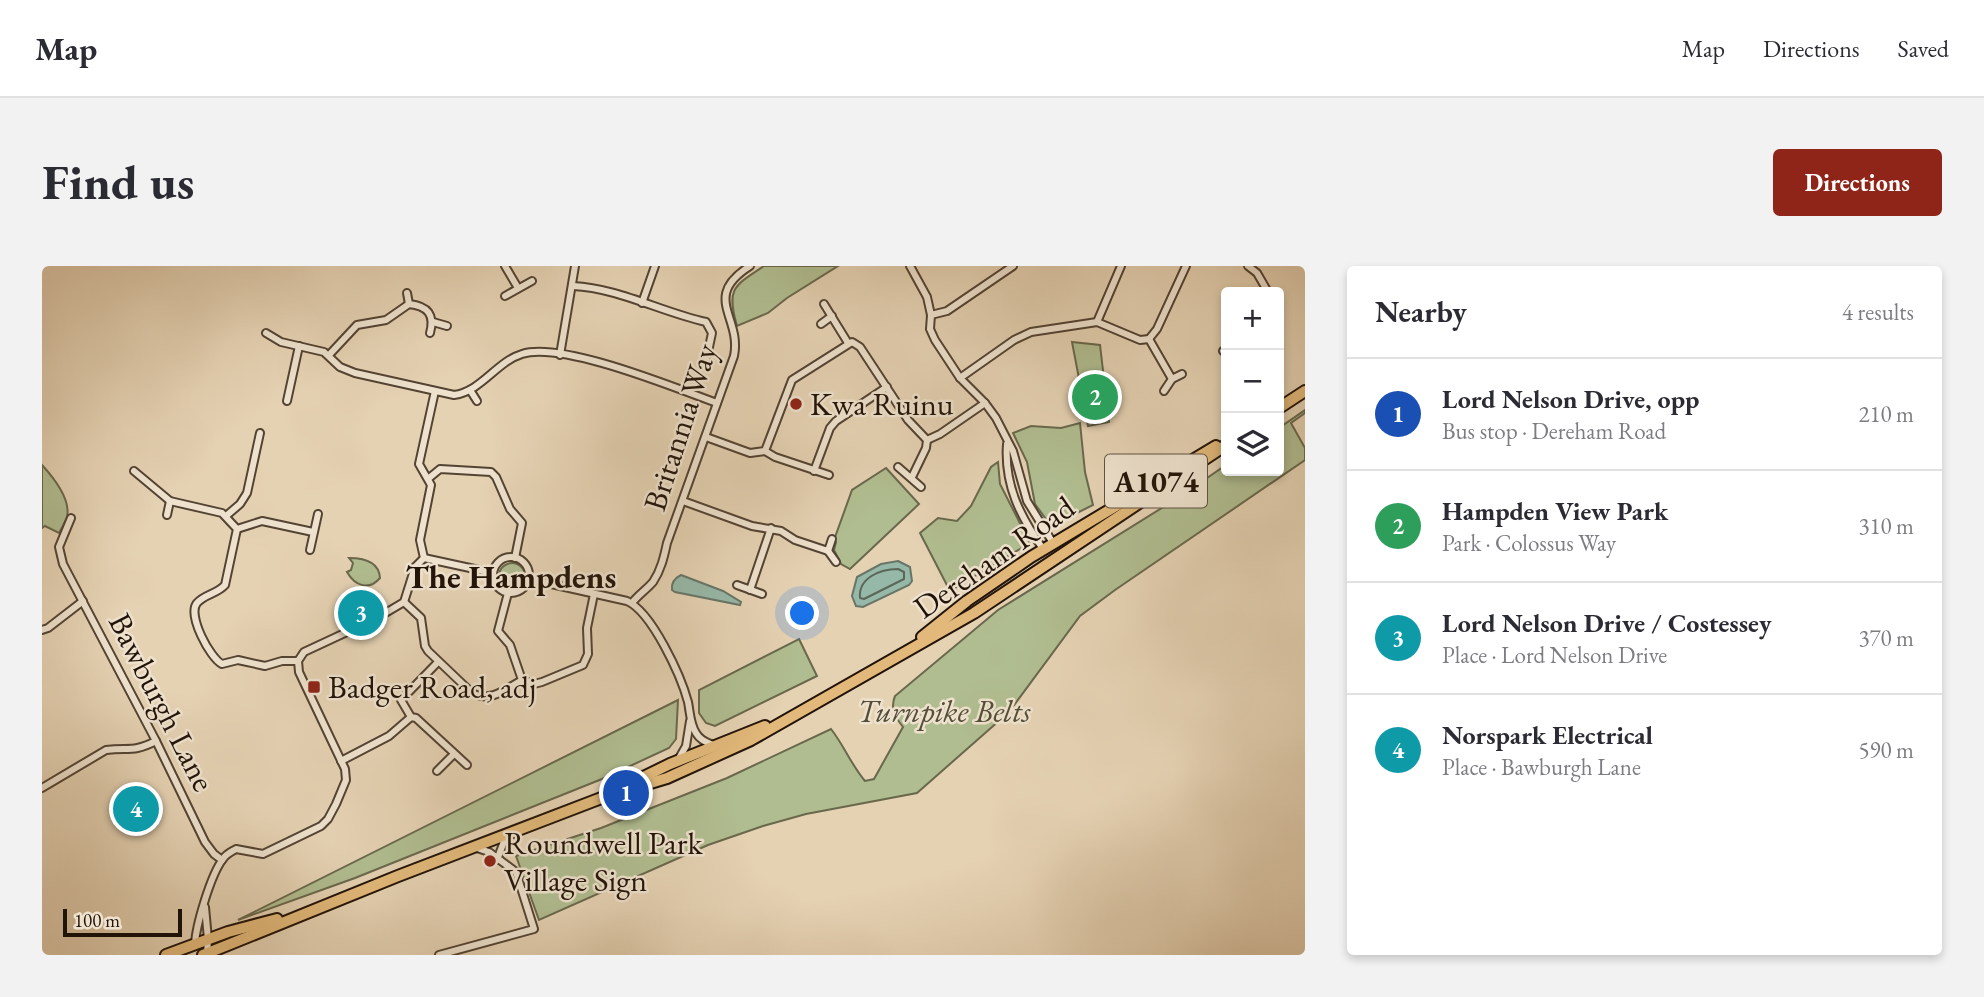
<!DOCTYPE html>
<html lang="en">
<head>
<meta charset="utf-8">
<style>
  body { margin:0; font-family:"EB Garamond",serif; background:#f2f2f3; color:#2b2b33 }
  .controls { position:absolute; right:21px; top:21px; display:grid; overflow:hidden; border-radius:7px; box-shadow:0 4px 10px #0003 }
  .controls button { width:63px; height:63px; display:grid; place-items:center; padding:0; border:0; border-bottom:2px solid #e1e1e2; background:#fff; color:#2b2b33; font:35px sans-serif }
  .scale { position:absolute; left:21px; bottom:18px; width:119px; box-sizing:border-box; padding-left:7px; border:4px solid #221308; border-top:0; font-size:19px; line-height:24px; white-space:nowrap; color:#221308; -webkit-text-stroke:5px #eee2ce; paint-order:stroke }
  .you { position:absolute; left:761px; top:348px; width:24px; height:24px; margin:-18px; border:5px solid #fff; border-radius:50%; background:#1a73e8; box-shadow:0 0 0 10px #1a73e833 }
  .badge { display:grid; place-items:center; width:46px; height:46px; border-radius:50%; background:#8f2418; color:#fff; font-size:23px; font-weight:700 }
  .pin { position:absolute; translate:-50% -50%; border:4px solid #fff; box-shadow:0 2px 7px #0006 }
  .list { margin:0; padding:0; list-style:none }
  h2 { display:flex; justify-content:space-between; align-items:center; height:91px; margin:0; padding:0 28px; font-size:30px }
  h2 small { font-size:23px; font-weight:400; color:#7c7c81 }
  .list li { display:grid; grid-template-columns:46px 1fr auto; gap:21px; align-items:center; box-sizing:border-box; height:112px; padding:0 28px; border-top:2px solid #e1e1e2 }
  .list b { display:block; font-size:26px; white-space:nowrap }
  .list p { margin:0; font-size:23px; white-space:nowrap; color:#7c7c81 }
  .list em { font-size:23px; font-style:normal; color:#7c7c81 }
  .icon { flex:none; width:38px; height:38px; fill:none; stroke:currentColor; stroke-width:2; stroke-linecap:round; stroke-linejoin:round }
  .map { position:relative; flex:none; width:1263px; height:689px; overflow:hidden; border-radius:7px }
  header { display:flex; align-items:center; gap:42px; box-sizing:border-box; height:98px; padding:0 35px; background:#fff; border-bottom:2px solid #e1e1e2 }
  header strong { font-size:33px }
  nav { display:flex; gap:38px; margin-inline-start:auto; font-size:24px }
  .intro { display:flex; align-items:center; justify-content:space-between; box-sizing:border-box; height:168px; padding:0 42px }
  h1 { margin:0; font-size:49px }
  .button { padding:18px 32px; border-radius:7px; background:#8f2418; color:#fff; font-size:24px; font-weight:700 }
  main { display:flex; gap:42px; padding:0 42px }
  aside { flex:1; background:#fff; border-radius:7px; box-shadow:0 4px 10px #0003 }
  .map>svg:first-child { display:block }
  .green { fill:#b0bd90; stroke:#69684c; stroke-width:2 }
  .water { fill:#96b8a8; stroke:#687668; stroke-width:2 }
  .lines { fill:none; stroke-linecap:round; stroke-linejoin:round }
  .shore { stroke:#5c6658; stroke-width:2 }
  .minor-casing { stroke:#534333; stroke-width:10 }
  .trunk-casing { stroke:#221308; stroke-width:14 }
  .minor { stroke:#eee2ce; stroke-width:6 }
  .trunk { stroke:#e2b97a; stroke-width:10 }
  .poi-dot { fill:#8f2418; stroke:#eee2ce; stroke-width:2.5 }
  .labels { text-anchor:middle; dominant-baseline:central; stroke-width:5; stroke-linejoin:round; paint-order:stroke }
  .shield { fill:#eee2ce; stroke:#5f5143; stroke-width:2 }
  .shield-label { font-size:30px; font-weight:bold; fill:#221308 }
  .poi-label { font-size:32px; fill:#221308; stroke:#eee2ce; text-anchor:start }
  .street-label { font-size:32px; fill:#221308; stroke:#eee2ce }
  .park-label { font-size:32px; font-style:italic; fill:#544e38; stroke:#eee2ce }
  .neighbourhood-label { font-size:33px; font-weight:bold; fill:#221308; stroke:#eee2ce }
</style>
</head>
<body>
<header>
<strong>Map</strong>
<nav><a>Map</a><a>Directions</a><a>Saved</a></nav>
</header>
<div class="intro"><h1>Find us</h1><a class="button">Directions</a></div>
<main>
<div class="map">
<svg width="1263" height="689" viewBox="0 0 1263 689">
  <rect width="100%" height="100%" fill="#e5d2b3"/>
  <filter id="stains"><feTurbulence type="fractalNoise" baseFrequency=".00286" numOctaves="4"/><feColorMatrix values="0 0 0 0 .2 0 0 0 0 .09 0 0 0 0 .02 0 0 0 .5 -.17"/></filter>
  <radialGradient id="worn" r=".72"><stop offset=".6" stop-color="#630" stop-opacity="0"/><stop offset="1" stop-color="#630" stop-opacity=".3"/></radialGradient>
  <g class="green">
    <path d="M 722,0 L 796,0 L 745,32 L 726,47 L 695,60 C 684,22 692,20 722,0 Z"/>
    <path d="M 1030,76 L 1058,79 L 1067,156 L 1046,160 Z"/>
    <path d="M 1263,144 L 1263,147 L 1249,157 L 1263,182 L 1263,194 L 1073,324 L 1038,350 L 967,446 L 875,527 L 764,548 L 721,560 L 666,579 L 497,654 L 474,590 L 559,562 L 685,512 L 789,463 C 803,481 808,497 823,515 L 832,513 L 861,461 C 853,451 848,442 853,430 L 956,344 L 1139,230 L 1184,199 L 1184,205 L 1237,205 L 1237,162 Z"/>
    <path d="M 1038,157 L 1043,206 L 1051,239 L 1009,260 L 993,238 L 985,196 L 971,167 L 989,160 L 1019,162 Z"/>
    <path d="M 956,196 L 958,218 L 988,277 L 908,325 L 878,267 L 896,252 L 915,255 L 929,240 L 949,201 Z"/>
    <path d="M 0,199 C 11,211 29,233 25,251 C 23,256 20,262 17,267 L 3,260 L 0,262 Z"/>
    <path d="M 844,202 L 877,238 L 808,303 L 799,298 L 792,284 L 794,276 L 792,274 L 810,224 Z"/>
    <path d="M 307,292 C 321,292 337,295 338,312 C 327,325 313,320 305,306 L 309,304 L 311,297 Z"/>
    <circle cx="470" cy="310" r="13"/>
    <path d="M 757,373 L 775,410 L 673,460 L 664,457 L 657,447 L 657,424 Z"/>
    <path d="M 636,434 L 634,473 L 627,482 L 560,513 L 313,612 L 196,654 Z"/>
  </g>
  <g class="water">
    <path d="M 856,295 L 868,301 L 870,315 L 867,319 L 821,341 L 814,340 L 810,330 L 815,311 L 839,298 Z"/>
    <path d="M 639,309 L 681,325 L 699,336 L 698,339 L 633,326 L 630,324 C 629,316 633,312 639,309 Z"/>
  </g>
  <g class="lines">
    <path class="shore" d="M 856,303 L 862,306 L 862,313 L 822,333 L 818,332 C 816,312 838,303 856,303 Z"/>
    <g class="minor-casing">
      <g id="minor">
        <path d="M 463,0 L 476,22"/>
        <path d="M 868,0 L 885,31 L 889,49 L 888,63 L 893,74 L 918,112 L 943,137 L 954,152 L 971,185 L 985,235 L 1011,277"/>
        <path d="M 1206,0 L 1215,7 L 1226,26"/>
        <path d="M 531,20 C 576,22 619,46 664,56 L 670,67 L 664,95"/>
        <path d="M 365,27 L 367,38"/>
        <path d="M 463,30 L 490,15"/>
        <path d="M 600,37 L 613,0"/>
        <path d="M 782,38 L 806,77"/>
        <path d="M 889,49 L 905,45 L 971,0"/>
        <path d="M 391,56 L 405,60"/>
        <path d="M 1055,56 L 1079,0"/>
        <path d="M 779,58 L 790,50"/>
        <path d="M 224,67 L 239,76 L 282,86 L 298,101 L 313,107 L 412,129 C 440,125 454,96 480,88 C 520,75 633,122 675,137"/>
        <path d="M 1107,73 L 1130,113 L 1122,125"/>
        <path d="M 1181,85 L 1184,83"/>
        <path d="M 287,89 L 315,59 L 344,54 L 367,38 C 386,40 393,49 388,67"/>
        <path d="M 518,89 L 533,0"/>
        <path d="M 918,112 L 972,74 L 989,66 L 1055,56 L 1098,74 L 1107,73 L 1115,63 L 1144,0"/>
        <path d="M 1130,113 L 1140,108"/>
        <path d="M 428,124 L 435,135"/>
        <path d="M 245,135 L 257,80"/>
        <path d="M 664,171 L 708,187 L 723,185 L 750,114 L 810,76 L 818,81 L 866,154 L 885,174 L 898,168 L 943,137"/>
        <path d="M 965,178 C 962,219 978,250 1001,283"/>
        <path d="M 723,185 L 733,191 L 787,209"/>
        <path d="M 856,201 L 879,221"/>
        <path d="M 92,205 L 128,235 L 180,247 L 195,263 L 183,319 C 175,328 163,328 155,337 C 145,349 168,392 180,398 L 196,394 L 223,400 L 240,395 L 256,395"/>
        <path d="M 772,205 L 788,162 L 794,155 L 845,121"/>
        <path d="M 870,211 L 884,182 L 885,174"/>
        <path d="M 387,212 L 398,203 L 449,206 L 454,211 L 468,243 L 480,257 L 473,292"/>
        <path d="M 641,235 L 710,260 L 739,265 L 753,274 L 786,285 L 794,296"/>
        <path d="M 125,249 L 128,235"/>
        <path d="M 184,250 L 198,238 L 205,227 L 218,167"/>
        <path d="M 29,252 L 17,281 L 21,298 L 114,475 L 163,576 L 172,588 L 180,594"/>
        <path d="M 195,263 L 220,255 L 271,266"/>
        <path d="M 268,284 L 276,248"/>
        <path d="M 786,285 L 790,273"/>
        <circle cx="469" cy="309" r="18"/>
        <path d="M 382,292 L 378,274 L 389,219 L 377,198 L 393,125"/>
        <path d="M 487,313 L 585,335 C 610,346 639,410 646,436 C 648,446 648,458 654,467 C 658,474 664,476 671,479"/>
        <path d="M 695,319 L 720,328"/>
        <path d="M 708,324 L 729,262"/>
        <path d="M 466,327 L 456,365 L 468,379 L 480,414 L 492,418 L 500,416 L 541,399 L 546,388 L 545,362 L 552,328"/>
        <path d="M 362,336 L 379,352 L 383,380 L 386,385 L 430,427 C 448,437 464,423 480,414"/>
        <path d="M 590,337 C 596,329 604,324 611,316 C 619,304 622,291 625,277 L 692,90 C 700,51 659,31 708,0"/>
        <path d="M 0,364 L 6,362 L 41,335"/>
        <path d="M 396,396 L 359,434 L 369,451 L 374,452 L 425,499"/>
        <path d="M 636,494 L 644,480 L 648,455"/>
        <path d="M 299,495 L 347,470 L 369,451"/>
        <path d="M 395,505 L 412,488"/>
        <path d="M 0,522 L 64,484 C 87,481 90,487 114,475"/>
        <path d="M 455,594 L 464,570"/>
        <path d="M 163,641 L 166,673 L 165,688"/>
        <path d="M 153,678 C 154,659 169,608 181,593 C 184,588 189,586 194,583 L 221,588 L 279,560 L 286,553 L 294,538 L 304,514 L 303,503 L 257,406 L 256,395 L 262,386 L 335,352 L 362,336 L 373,301 L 382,292 L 451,307"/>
        <path d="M 397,689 L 492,663 L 474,606 L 447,586 L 435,582"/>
      </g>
    </g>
    <g class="trunk-casing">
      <g id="trunk">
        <path d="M 1237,142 L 1263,125"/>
        <path d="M 880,371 L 925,335 L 989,291 L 1174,180"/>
        <path d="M 583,520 L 628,498 L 723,460"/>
        <path d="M 124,689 L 186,666 L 235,653"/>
        <path d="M 161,689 L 356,610 L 562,531 L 625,512 L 709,474 L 932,347 L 1184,179"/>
      </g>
    </g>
    <use href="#minor" class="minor"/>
    <use href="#trunk" class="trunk"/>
  </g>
  <g class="poi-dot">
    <circle cx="754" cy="138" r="7"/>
    <rect x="265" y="414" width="14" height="14" rx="3.5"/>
    <circle cx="448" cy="595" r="7"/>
  </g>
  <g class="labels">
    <rect class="shield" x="1063" y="188.5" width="102" height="53" rx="5"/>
    <g class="shield-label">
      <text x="1114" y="215">A1074</text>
    </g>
    <g class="poi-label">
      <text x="768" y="138">Kwa Ruinu</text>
      <text x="286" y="421">Badger Road, adj</text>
      <text x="462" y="577">Roundwell Park<tspan x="462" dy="37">Village Sign</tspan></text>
    </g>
    <g class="street-label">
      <text transform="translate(638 161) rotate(-72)">Britannia Way</text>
      <text transform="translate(952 291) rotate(-35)">Dereham Road</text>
      <text transform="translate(120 436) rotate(63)">Bawburgh Lane</text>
    </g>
    <g class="park-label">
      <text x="902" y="445">Turnpike Belts</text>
    </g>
    <g class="neighbourhood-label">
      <text x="469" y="310">The Hampdens</text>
    </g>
  </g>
  <rect width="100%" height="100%" filter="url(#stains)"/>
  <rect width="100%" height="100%" fill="url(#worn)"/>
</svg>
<div class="controls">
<button>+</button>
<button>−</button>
<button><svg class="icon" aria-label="layers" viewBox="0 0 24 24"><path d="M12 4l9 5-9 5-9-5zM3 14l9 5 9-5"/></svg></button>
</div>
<div class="scale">100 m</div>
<div class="you"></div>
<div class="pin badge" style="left:584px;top:527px;background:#1a4fb4">1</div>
<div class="pin badge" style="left:1053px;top:131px;background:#2e9e5b">2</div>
<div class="pin badge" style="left:319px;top:347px;background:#0f9aa8">3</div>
<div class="pin badge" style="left:94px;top:543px;background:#0f9aa8">4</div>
</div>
<aside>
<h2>Nearby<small>4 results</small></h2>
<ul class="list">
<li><span class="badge" style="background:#1a4fb4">1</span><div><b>Lord Nelson Drive, opp</b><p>Bus stop · Dereham Road</p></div><em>210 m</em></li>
<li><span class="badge" style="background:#2e9e5b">2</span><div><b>Hampden View Park</b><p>Park · Colossus Way</p></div><em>310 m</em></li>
<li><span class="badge" style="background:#0f9aa8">3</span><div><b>Lord Nelson Drive / Costessey</b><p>Place · Lord Nelson Drive</p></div><em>370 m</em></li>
<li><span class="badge" style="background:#0f9aa8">4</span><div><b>Norspark Electrical</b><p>Place · Bawburgh Lane</p></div><em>590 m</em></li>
</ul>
</aside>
</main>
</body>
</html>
